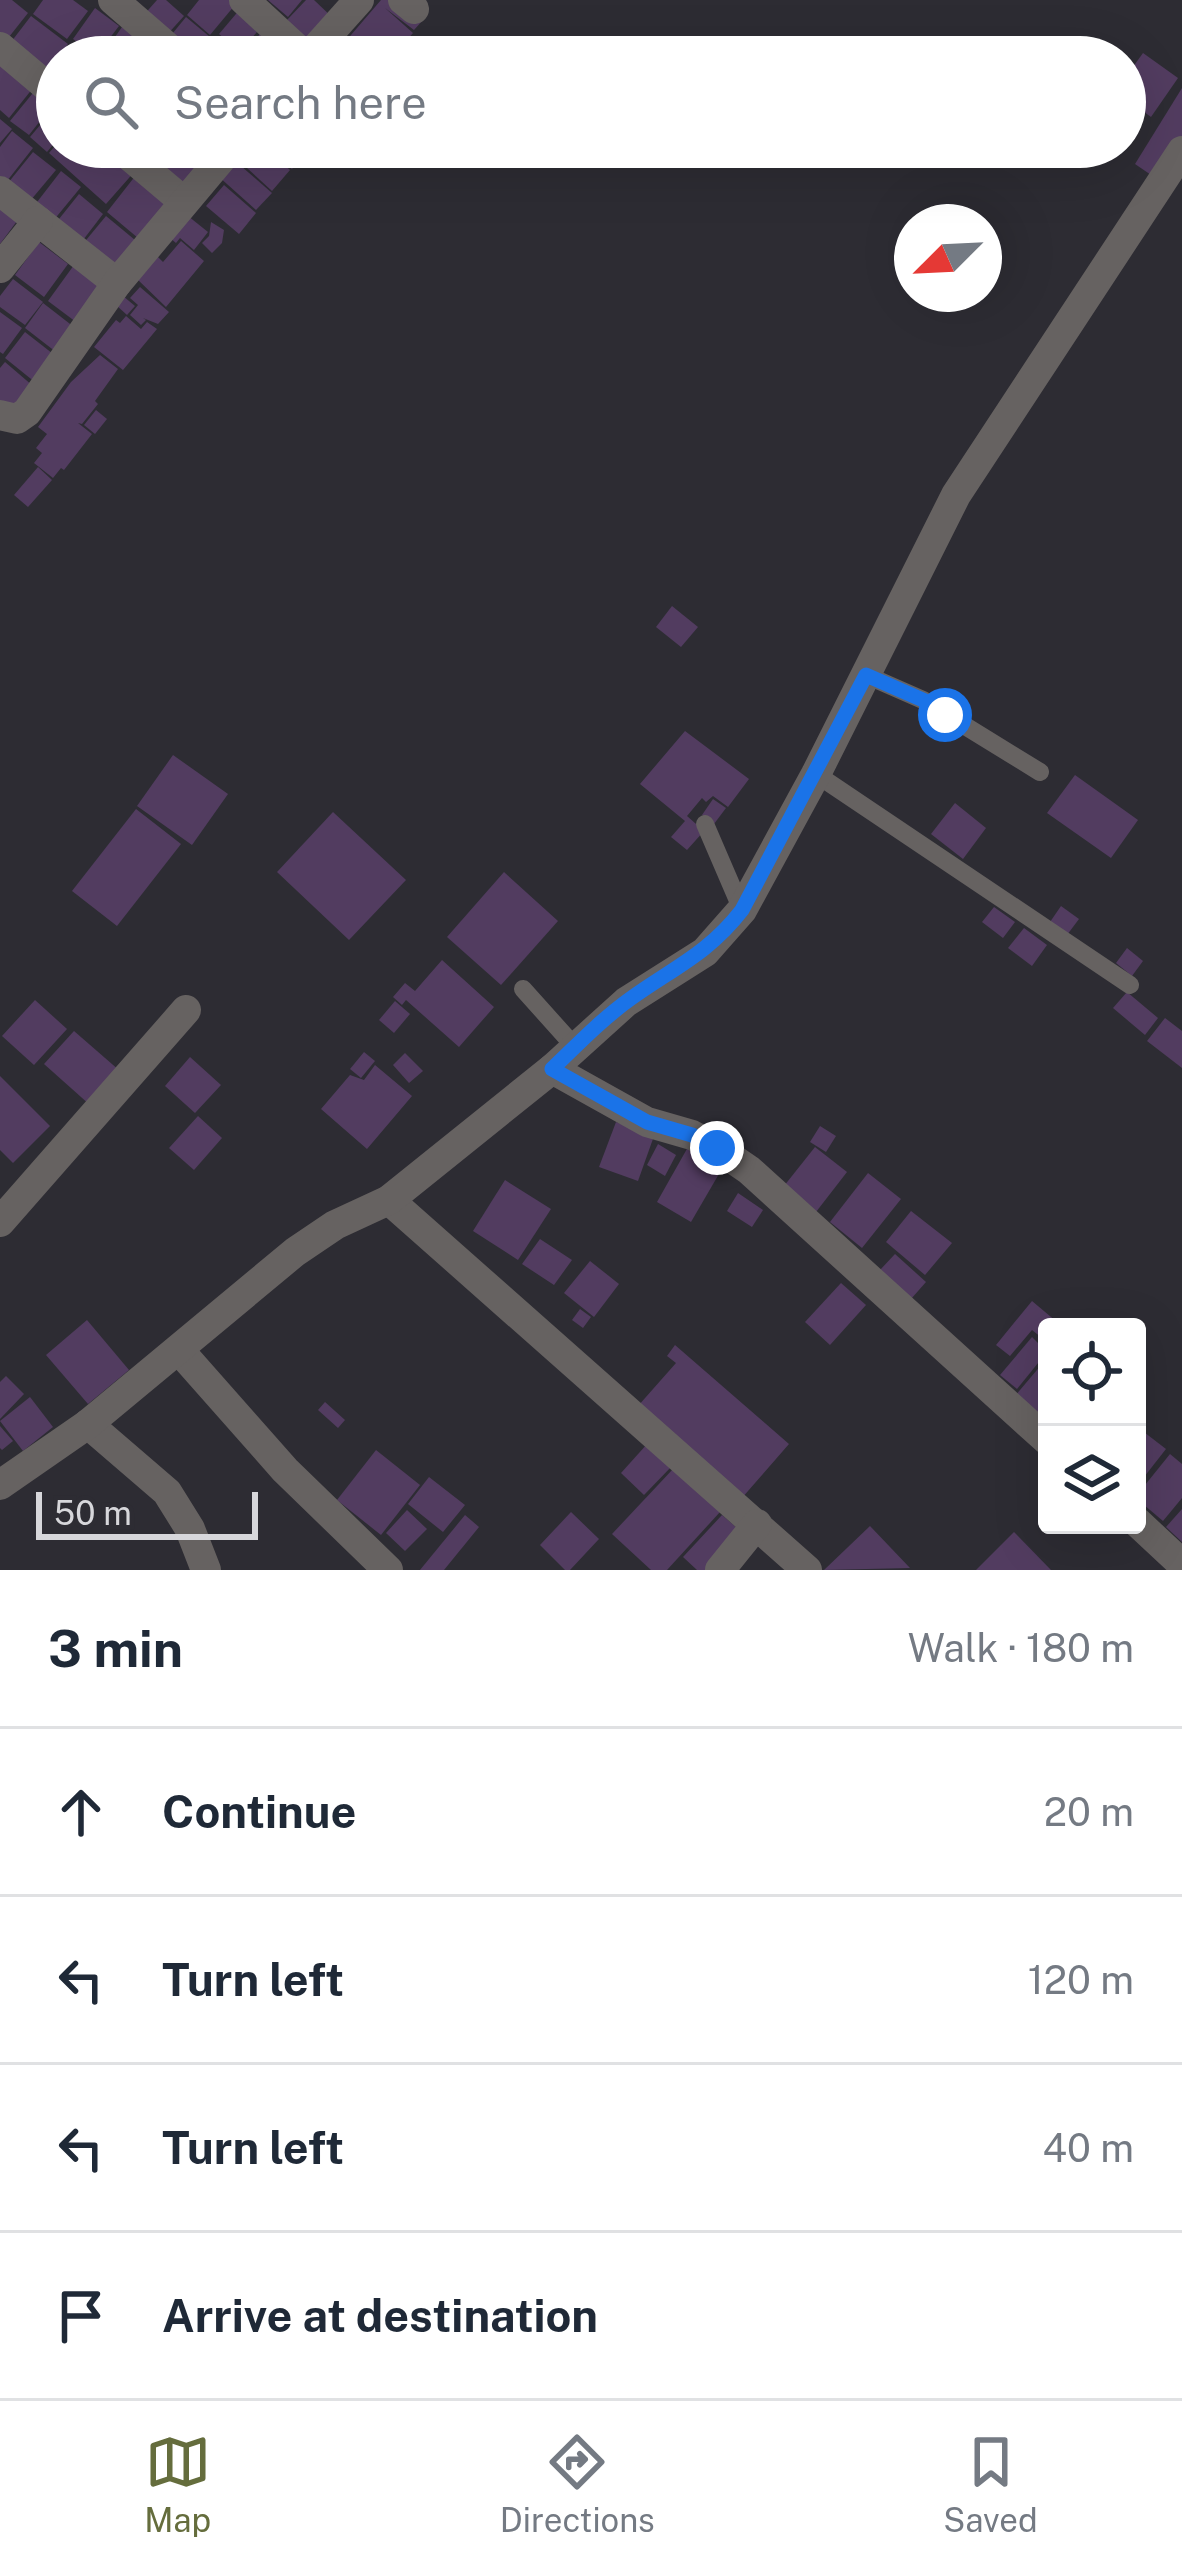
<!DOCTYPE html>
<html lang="en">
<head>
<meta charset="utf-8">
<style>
  body { margin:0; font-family:"Public Sans",sans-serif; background:#f2f2f3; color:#1f2937 }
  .controls { position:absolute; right:36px; bottom:36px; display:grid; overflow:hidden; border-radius:12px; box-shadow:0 12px 48px #0002 }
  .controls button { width:108px; height:108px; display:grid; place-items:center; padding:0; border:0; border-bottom:3px solid #e0e1e3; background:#fff; color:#1f2937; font:60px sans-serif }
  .compass { position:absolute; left:894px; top:204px; width:108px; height:108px; border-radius:50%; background:#fff; box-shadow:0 12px 48px #0002; rotate:246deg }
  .scale { position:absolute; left:36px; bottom:30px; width:222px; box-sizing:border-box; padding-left:12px; border:6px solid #d7d7db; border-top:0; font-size:33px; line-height:42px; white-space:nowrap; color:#d7d7db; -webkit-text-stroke:9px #2d2c33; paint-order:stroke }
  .stop { position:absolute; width:36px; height:36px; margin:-27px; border:9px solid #1a73e8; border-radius:50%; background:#fff }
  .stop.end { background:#1a73e8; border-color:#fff; box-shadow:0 3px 12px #0008 }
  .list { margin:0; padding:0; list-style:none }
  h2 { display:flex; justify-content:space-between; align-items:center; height:156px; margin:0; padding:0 48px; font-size:51px }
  h2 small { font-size:39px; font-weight:400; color:#747a83 }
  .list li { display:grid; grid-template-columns:78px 1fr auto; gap:36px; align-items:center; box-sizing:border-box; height:168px; padding:0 48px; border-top:3px solid #e0e1e3 }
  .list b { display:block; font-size:45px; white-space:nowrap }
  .list em { font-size:39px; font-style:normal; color:#747a83 }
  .icon { flex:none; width:66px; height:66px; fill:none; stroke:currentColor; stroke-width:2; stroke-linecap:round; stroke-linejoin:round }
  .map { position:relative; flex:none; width:1182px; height:1570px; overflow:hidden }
  .search { position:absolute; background:#fff; box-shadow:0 12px 48px #0002; left:36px; right:36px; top:36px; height:132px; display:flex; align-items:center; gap:30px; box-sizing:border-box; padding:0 42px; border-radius:66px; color:#747a83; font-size:45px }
  .sheet { height:828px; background:#fff }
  nav { display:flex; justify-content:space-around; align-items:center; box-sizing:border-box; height:168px; border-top:3px solid #e0e1e3; background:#fff; font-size:33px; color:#747a83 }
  nav a { display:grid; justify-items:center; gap:6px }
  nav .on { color:#656d3d }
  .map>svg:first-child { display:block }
  .building { fill:#523c60 }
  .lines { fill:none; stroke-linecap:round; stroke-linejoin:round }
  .lane { stroke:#666261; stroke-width:18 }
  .street { stroke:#666261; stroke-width:30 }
  .route { stroke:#1a73e8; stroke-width:15 }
</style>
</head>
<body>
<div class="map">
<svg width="1182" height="1570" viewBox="0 0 1182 1570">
  <rect width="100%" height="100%" fill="#2d2c33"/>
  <g class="building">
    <path d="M 0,0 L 12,0 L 28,13 L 5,42 L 0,38 Z"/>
    <path d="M 43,0 L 73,0 L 88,11 L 67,39 L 33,14 Z"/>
    <path d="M 157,0 L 166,0 L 184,16 L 165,37 L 142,17 Z"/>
    <path d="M 199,0 L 229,0 L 235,5 L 210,35 L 187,15 Z"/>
    <path d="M 268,0 L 302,0 L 288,17 Z"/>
    <path d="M 306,0 L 314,0 L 334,19 L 311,43 L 287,20 Z"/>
    <path d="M 381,0 L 400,0 L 423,20 L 414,30 L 385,8 L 413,33 L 392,57 L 327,57 L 340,45 L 346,51 L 350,47 L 345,42 Z"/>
    <path d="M 95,8 L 119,26 L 96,56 L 73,39 Z"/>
    <path d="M 241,8 L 262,26 L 240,52 L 219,34 Z"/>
    <path d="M 31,16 L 68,44 L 44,75 L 8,46 Z"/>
    <path d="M 186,17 L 210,37 L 194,57 L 168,39 Z"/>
    <path d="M 122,27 L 143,42 L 132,57 L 101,57 Z"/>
    <path d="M 263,30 L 286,57 L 242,57 Z"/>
    <path d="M 214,38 L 236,57 L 198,57 Z"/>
    <path d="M 74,44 L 91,57 L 65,57 Z"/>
    <path d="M 0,50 L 33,88 L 9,118 L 0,110 Z"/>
    <path d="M 1143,53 L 1178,78 L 1151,117 L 1125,98 L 1125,78 Z"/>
    <path d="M 37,88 L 55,102 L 29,135 L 10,121 Z"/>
    <path d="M 1182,88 L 1182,139 L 1157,179 L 1135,164 Z"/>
    <path d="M 57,105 L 57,140 L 47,152 L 30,137 Z"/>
    <path d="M 0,119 L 12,129 L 0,143 Z"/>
    <path d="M 12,131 L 33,148 L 7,181 L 0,176 L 0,147 Z"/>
    <path d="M 54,147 L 84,147 L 76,159 L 86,147 L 110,147 L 136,170 L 106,204 L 49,153 Z"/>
    <path d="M 131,147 L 167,147 L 154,164 Z"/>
    <path d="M 171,147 L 191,147 L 204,158 L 180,188 L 155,167 Z"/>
    <path d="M 243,147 L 262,147 L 246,166 L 235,157 Z"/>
    <path d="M 267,147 L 310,147 L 292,169 Z"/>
    <path d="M 265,148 L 290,170 L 272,191 L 247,168 Z"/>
    <path d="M 33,152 L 56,170 L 30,201 L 8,183 Z"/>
    <path d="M 233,159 L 272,193 L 256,210 L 218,176 Z"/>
    <path d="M 61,171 L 81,187 L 53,221 L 34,206 Z"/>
    <path d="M 136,175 L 167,201 L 138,238 L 107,212 Z"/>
    <path d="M 224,185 L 256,213 L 239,234 L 206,206 Z"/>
    <path d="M 79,194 L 103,214 L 80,244 L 55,224 Z"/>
    <path d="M 0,201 L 20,217 L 0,244 Z"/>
    <path d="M 106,216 L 135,240 L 111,269 L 82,245 Z"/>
    <path d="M 188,216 L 208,232 L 194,250 L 180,238 L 176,243 L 170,238 Z"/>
    <path d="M 211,222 L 224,230 L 222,243 L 212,253 L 202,243 L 209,236 Z"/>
    <path d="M 181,241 L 204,261 L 166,307 L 136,278 L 157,256 L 163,262 Z"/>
    <path d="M 39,242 L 68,264 L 44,297 L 15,275 Z"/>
    <path d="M 74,265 L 103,286 L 76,322 L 48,301 Z"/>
    <path d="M 13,279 L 43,302 L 25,325 L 0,307 L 0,296 Z"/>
    <path d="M 140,287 L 169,312 L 158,324 L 143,318 L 146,320 L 141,325 L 130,315 L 138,305 L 130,298 Z"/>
    <path d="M 123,296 L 135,306 L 127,315 L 116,305 Z"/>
    <path d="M 43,303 L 74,327 L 56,352 L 25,328 Z"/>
    <path d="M 0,312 L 22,328 L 3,354 L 0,352 Z"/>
    <path d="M 126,316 L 141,329 L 147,322 L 157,329 L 123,370 L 94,347 L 116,320 L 120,323 Z"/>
    <path d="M 25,332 L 57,357 L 36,383 L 5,358 Z"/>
    <path d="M 100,355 L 118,369 L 95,401 L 98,404 L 82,424 L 78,423 L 92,434 L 64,470 L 61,468 L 53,478 L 34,463 L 42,453 L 36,448 L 47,434 L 38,427 L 71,382 Z"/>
    <path d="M 5,362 L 33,386 L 10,413 L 0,405 L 0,368 Z"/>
    <path d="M 96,410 L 107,419 L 95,434 L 84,425 Z"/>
    <path d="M 38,467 L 52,480 L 28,507 L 14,495 Z"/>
    <path d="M 672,606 L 698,627 L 681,647 L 656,627 Z"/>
    <path d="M 685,731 L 749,779 L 728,807 L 713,796 L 706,802 L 702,798 L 687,816 L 704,831 L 687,850 L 671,837 L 685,821 L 640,784 Z"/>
    <path d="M 173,755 L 228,794 L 192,845 L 137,806 Z"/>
    <path d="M 1075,775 L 1138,820 L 1111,858 L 1047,813 Z"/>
    <path d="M 713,799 L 726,808 L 714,824 L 702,815 Z"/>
    <path d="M 955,803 L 986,828 L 963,859 L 931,834 Z"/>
    <path d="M 136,809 L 181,844 L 117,926 L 72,891 Z"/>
    <path d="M 333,812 L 406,880 L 349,940 L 277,872 Z"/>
    <path d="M 504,872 L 558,921 L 501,985 L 447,937 Z"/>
    <path d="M 1061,906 L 1079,919 L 1067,935 L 1050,922 Z"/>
    <path d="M 994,907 L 1015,922 L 1003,938 L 982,922 Z"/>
    <path d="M 1024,928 L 1047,945 L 1032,966 L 1008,948 Z"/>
    <path d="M 1127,948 L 1143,961 L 1132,976 L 1116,963 Z"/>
    <path d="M 442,960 L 494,1007 L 459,1047 L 406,1000 L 402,1005 L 393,997 L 405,983 L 415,991 Z"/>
    <path d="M 1127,992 L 1158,1018 L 1145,1035 L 1113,1008 Z"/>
    <path d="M 35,1000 L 67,1029 L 34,1065 L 2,1036 Z"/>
    <path d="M 395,1001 L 410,1014 L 394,1033 L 379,1020 Z"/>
    <path d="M 1165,1018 L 1182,1031 L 1182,1068 L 1147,1041 Z"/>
    <path d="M 74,1031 L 120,1071 L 90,1105 L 44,1064 Z"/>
    <path d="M 364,1052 L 375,1061 L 361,1078 L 350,1069 Z"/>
    <path d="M 405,1053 L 423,1071 L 409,1083 L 393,1065 Z"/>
    <path d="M 190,1057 L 221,1085 L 195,1113 L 165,1086 Z"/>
    <path d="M 375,1065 L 412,1096 L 367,1149 L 321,1109 L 350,1075 L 364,1080 Z"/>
    <path d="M 0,1076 L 50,1126 L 13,1163 L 0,1150 Z"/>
    <path d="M 198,1116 L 222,1138 L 194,1170 L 169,1148 Z"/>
    <path d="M 616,1122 L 654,1136 L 638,1181 L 599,1167 Z"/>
    <path d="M 820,1126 L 836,1136 L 826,1152 L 810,1142 Z"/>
    <path d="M 658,1144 L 676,1155 L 665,1176 L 647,1165 Z"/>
    <path d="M 688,1147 L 723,1167 L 691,1222 L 657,1202 Z"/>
    <path d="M 815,1147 L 847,1172 L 816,1212 L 784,1186 Z"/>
    <path d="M 868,1173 L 901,1199 L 862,1248 L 830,1222 Z"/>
    <path d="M 505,1180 L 551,1209 L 518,1260 L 473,1231 Z"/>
    <path d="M 738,1193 L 763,1210 L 752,1227 L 727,1211 Z"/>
    <path d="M 911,1211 L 952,1243 L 925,1275 L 886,1242 Z"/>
    <path d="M 540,1239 L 572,1260 L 554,1285 L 522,1264 Z"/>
    <path d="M 895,1254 L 926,1282 L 911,1299 L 880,1270 Z"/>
    <path d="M 590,1261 L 619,1284 L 594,1317 L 564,1293 Z"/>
    <path d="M 841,1283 L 866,1305 L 830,1345 L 805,1322 Z"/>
    <path d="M 1032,1301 L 1063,1327 L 1047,1327 L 1047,1342 L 1032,1330 L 1010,1356 L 996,1345 Z"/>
    <path d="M 580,1309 L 591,1317 L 583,1328 L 572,1320 Z"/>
    <path d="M 87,1320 L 129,1370 L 88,1404 L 46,1355 Z"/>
    <path d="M 1032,1337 L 1047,1352 L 1017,1389 L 1000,1375 Z"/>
    <path d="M 675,1345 L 789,1444 L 741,1499 L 638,1406 L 676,1363 L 667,1356 Z"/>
    <path d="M 1042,1364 L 1047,1368 L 1047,1410 L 1039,1420 L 1014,1397 Z"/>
    <path d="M 6,1376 L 24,1394 L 0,1419 L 0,1382 Z"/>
    <path d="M 30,1397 L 53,1427 L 23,1451 L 0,1421 Z"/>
    <path d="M 325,1402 L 345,1420 L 338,1428 L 318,1410 Z"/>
    <path d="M 0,1426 L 13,1441 L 2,1450 L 0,1448 Z"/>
    <path d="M 1140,1429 L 1166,1449 L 1137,1486 L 1137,1434 Z"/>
    <path d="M 648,1443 L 672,1466 L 644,1495 L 621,1473 Z"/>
    <path d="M 376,1450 L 420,1485 L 381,1535 L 337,1500 Z"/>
    <path d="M 1170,1454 L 1182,1464 L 1182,1498 L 1163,1521 L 1137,1499 L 1137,1495 Z"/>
    <path d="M 673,1469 L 720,1512 L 667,1570 L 651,1570 L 612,1534 Z"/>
    <path d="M 429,1477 L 465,1505 L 443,1532 L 408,1504 Z"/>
    <path d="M 1182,1509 L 1182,1542 L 1166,1527 Z"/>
    <path d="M 407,1510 L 427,1529 L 405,1551 L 386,1533 Z"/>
    <path d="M 571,1512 L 599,1539 L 570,1570 L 565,1570 L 540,1545 Z"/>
    <path d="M 465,1515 L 479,1527 L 444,1570 L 420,1570 Z"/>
    <path d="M 722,1515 L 744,1534 L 711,1570 L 697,1570 L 683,1557 Z"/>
    <path d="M 870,1526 L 910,1568 L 824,1570 Z"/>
    <path d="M 1014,1532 L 1051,1570 L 976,1570 Z"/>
  </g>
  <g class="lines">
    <g class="lane">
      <path d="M 866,675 L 923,700 L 1040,772"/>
      <path d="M 816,774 L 1130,985"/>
      <path d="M 705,824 L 742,910"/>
      <path d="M 523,989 L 575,1047"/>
    </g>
    <g class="street">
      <path d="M 113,0 L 179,57"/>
      <path d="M 244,0 L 306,57"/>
      <path d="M 403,0 L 414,9"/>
      <path d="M 0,47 L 57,95"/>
      <path d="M 308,57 L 359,0"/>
      <path d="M 119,147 L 183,201"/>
      <path d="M 0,191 L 117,283"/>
      <path d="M 0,268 L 38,221"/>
      <path d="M 0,415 L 17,419 L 27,412 L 117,283 L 231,147"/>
      <path d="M 389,1200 L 807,1570"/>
      <path d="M 0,1222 L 186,1010"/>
      <path d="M 179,1350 L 285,1470 L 388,1570"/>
      <path d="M 88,1424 L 167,1492 L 190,1529 L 206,1570"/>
      <path d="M 1047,1440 L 749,1170 L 717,1148 L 692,1135 L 647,1122 L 552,1069 L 626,1002 L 705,952 L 742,910 L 816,774 L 956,495 L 1182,151"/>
      <path d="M 0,1485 L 88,1424 L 295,1252 L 335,1225 L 389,1200 L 552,1069"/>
      <path d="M 1137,1522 L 1182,1564"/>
      <path d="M 720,1570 L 757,1524"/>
    </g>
  </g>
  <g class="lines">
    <path class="route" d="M 717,1148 L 692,1135 L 647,1122 L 552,1069 C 577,1045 602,1019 630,999 C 673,968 708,954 742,910 L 866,675 L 923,700 L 945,715"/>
  </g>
</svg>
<div class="controls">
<button><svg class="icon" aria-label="locate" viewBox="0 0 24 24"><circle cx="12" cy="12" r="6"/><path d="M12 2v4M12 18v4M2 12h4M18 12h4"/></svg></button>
<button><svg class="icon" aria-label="layers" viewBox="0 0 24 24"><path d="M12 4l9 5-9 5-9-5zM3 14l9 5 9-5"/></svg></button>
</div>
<svg class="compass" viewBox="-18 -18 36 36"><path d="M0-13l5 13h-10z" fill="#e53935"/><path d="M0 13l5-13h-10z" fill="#747a83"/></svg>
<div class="scale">50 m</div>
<div class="stop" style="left:945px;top:715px"></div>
<div class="stop end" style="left:717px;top:1148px"></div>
<div class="search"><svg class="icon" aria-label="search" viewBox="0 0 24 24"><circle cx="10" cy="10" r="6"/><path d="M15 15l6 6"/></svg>Search here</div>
</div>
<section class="sheet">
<h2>3 min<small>Walk · 180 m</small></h2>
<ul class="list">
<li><svg class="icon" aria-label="ahead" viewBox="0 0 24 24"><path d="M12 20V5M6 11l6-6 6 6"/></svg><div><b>Continue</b></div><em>20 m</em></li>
<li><svg class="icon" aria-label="left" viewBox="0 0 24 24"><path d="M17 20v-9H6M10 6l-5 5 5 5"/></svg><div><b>Turn left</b></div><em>120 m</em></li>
<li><svg class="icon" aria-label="left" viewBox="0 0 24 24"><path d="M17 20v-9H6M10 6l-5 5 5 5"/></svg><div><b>Turn left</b></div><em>40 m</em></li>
<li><svg class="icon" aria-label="arrive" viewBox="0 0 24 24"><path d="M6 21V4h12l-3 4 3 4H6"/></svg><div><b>Arrive at destination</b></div></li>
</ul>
</section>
<nav>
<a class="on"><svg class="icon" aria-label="map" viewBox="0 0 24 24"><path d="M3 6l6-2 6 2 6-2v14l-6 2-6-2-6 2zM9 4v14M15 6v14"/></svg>Map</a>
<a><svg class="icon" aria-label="directions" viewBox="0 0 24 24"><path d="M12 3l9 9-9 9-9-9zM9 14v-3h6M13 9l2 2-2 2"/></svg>Directions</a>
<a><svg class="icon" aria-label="saved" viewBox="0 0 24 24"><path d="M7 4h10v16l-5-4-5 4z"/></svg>Saved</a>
</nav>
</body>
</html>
